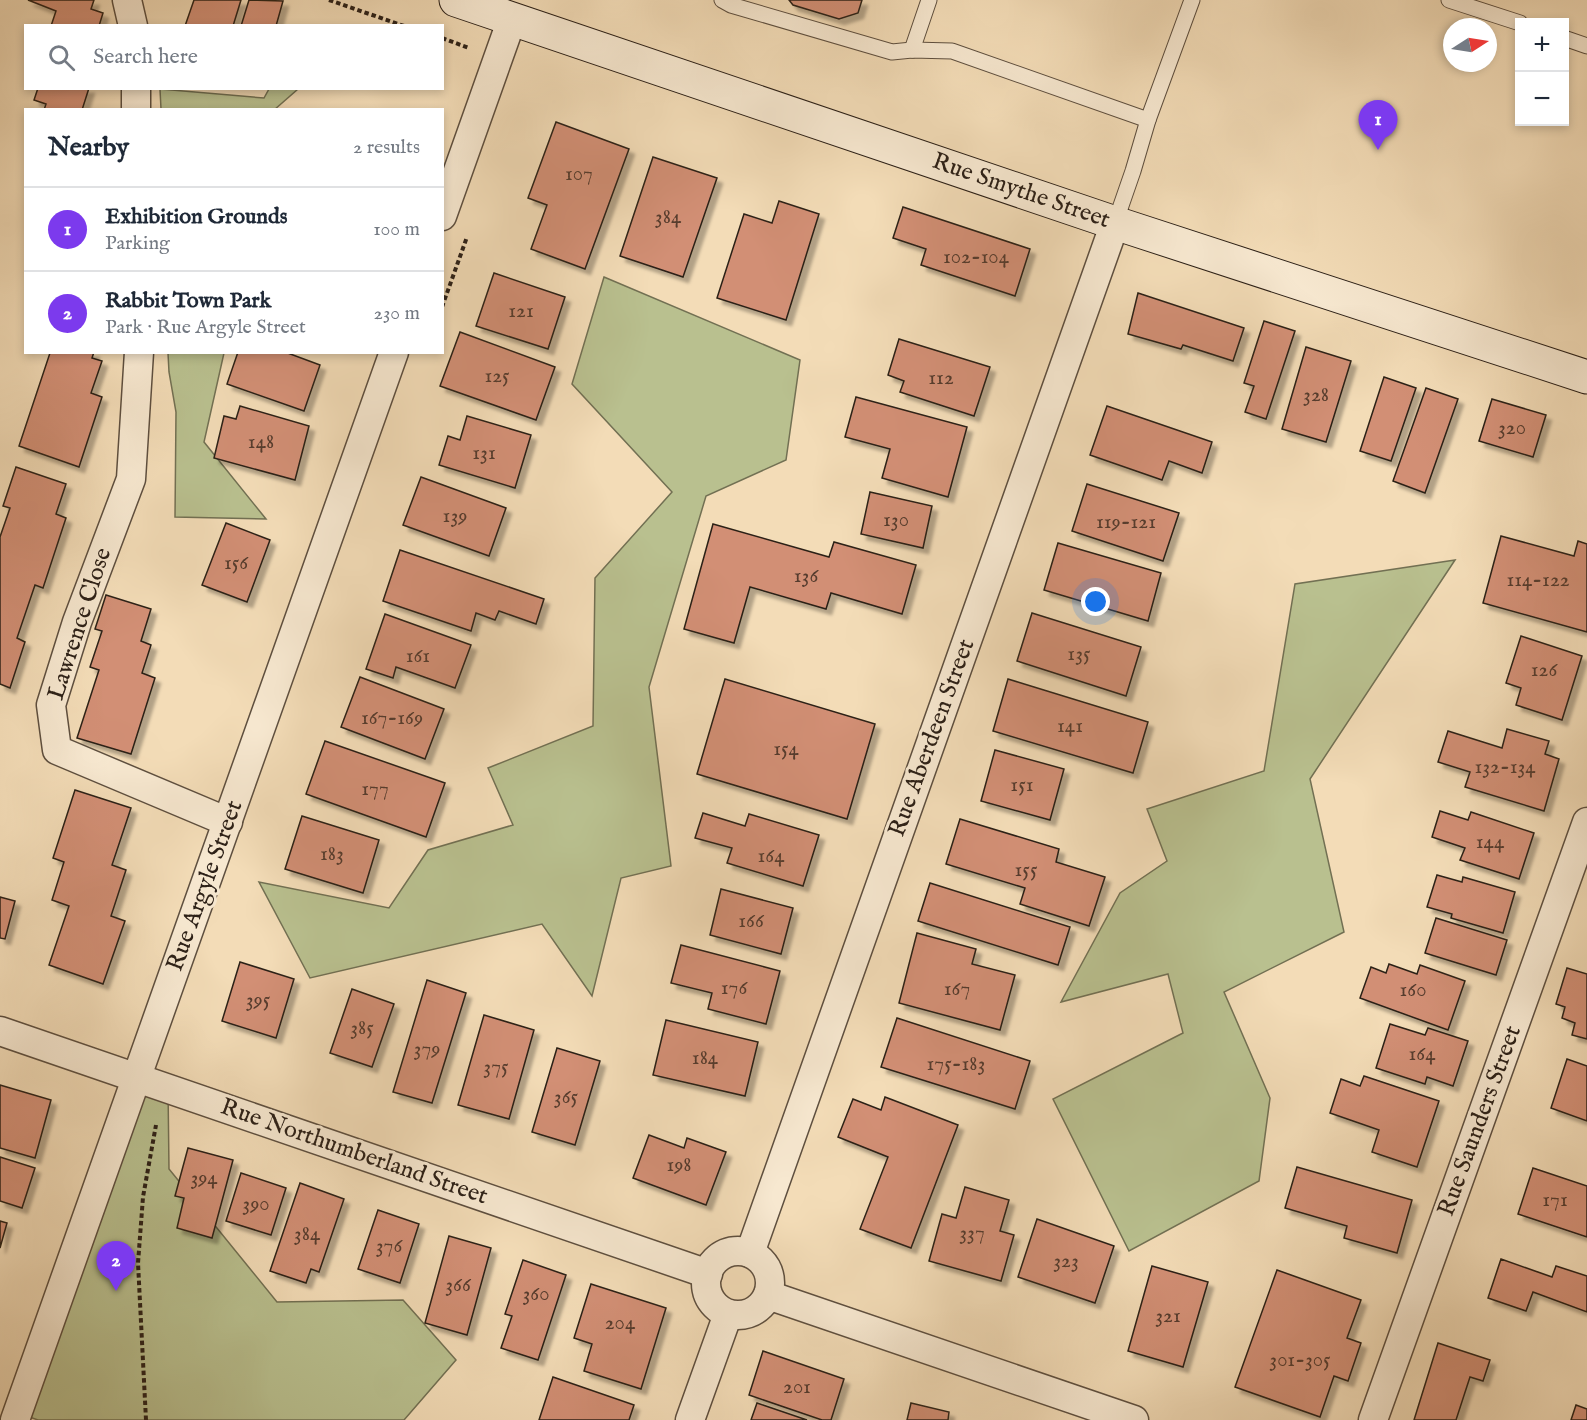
<!DOCTYPE html>
<html lang="en">
<head>
<meta charset="utf-8">
<style>
  body { margin:0; font-family:"IM FELL English",serif; background:#f2f2f3; color:#1f2937 }
  .controls { position:absolute; right:18px; top:18px; display:grid; overflow:hidden; border-radius:0px; box-shadow:0 3px 9px #0003 }
  .controls button { width:54px; height:54px; display:grid; place-items:center; padding:0; border:0; border-bottom:2px solid #e0e1e3; background:#fff; color:#1f2937; font:30px sans-serif }
  .compass { position:absolute; left:1443px; top:18px; width:54px; height:54px; border-radius:50%; background:#fff; box-shadow:0 3px 9px #0003; rotate:78deg }
  .you { position:absolute; left:1096px; top:602px; width:21px; height:21px; margin:-15px; border:4px solid #fff; border-radius:50%; background:#1a73e8; box-shadow:0 0 0 9px #1a73e833 }
  .badge { display:grid; place-items:center; width:39px; height:39px; border-radius:50%; background:#7c3aed; color:#fff; font-size:20px; font-weight:700 }
  .pin { position:absolute; translate:-50% -50px; filter:drop-shadow(0 2px 3px #0008) }
  .pin::after { content:''; position:absolute; top:32px; width:21px; height:18px; background:inherit; clip-path:polygon(0 0,100% 0,50% 100%) }
  .list { margin:0; padding:0; list-style:none }
  h2 { display:flex; justify-content:space-between; align-items:center; height:78px; margin:0; padding:0 24px; font-size:26px }
  h2 small { font-size:20px; font-weight:400; color:#747a83 }
  .list li { display:grid; grid-template-columns:39px 1fr auto; gap:18px; align-items:center; box-sizing:border-box; height:84px; padding:0 24px; border-top:2px solid #e0e1e3 }
  .list b { display:block; font-size:22px; white-space:nowrap }
  .list p { margin:0; font-size:20px; white-space:nowrap; color:#747a83 }
  .list em { font-size:20px; font-style:normal; color:#747a83 }
  .icon { flex:none; width:33px; height:33px; fill:none; stroke:currentColor; stroke-width:2; stroke-linecap:round; stroke-linejoin:round }
  .map { position:relative; flex:none; width:1587px; height:1420px; overflow:hidden }
  .search { position:absolute; background:#fff; box-shadow:0 3px 9px #0003; left:24px; top:24px; width:420px; height:66px; display:flex; align-items:center; gap:15px; box-sizing:border-box; padding:0 21px; border-radius:0px; color:#747a83; font-size:22px }
  .panel { position:absolute; background:#fff; box-shadow:0 3px 9px #0003; left:24px; top:108px; width:420px; height:246px; border-radius:0px }
  .map>svg:first-child { display:block }
  .green { fill:#b9c08f; stroke:#727053; stroke-width:1.5 }
  .building { fill:#d28f75; stroke:#2c2017; stroke-width:1.5; filter:url(#shadow) }
  .lines { fill:none; stroke-linecap:round; stroke-linejoin:round }
  .lane-casing { stroke:#5e4f3f; stroke-width:17 }
  .street-casing { stroke:#5e4f3f; stroke-width:31 }
  .secondary-casing { stroke:#2c2017; stroke-width:35 }
  .path { stroke:#2c2017; stroke-width:4; stroke-dasharray:4.5 3; stroke-linecap:butt }
  .lane { stroke:#f7e8d0; stroke-width:15 }
  .street { stroke:#f7e8d0; stroke-width:28 }
  .secondary { stroke:#f7e8d0; stroke-width:33 }
  .labels { text-anchor:middle; dominant-baseline:central; stroke-width:6; stroke-linejoin:round; paint-order:stroke }
  .number-label { font-size:21px; fill:#563c2e }
  .street-label { font-size:24px; fill:#2c2017; stroke:#f7e8d0 }
</style>
</head>
<body>
<div class="map">
<svg width="1587" height="1420" viewBox="0 0 1587 1420">
  <defs>
    <filter id="shadow"><feDropShadow dx="5.5" dy="5.5" stdDeviation="1.5" flood-color="#0004"/></filter>
  </defs>
  <rect width="100%" height="100%" fill="#f3dcb7"/>
  <filter id="stains"><feTurbulence type="fractalNoise" baseFrequency=".00333" numOctaves="4"/><feColorMatrix values="0 0 0 0 .2 0 0 0 0 .09 0 0 0 0 .02 0 0 0 .5 -.17"/></filter>
  <radialGradient id="worn" r=".72"><stop offset=".6" stop-color="#630" stop-opacity="0"/><stop offset="1" stop-color="#630" stop-opacity=".3"/></radialGradient>
  <g class="green">
    <path d="M 160,89 L 264,98 L 269,89 L 298,89 L 274,110 L 161,109 Z"/>
    <path d="M 604,277 L 800,360 L 786,460 L 706,496 L 649,687 L 671,866 L 621,878 L 592,996 L 542,924 L 310,978 L 259,882 L 389,908 L 428,850 L 513,825 L 488,768 L 593,726 L 595,578 L 672,492 L 572,384 Z"/>
    <path d="M 168,353 L 224,353 L 204,442 L 266,519 L 175,517 L 176,412 L 169,372 Z"/>
    <path d="M 1455,560 L 1310,779 L 1344,932 L 1224,992 L 1270,1098 L 1259,1181 L 1129,1251 L 1053,1099 L 1183,1033 L 1168,974 L 1061,1002 L 1120,893 L 1167,861 L 1147,809 L 1264,771 L 1295,584 Z"/>
    <path d="M 138,1078 L 168,1088 L 169,1169 L 277,1302 L 403,1300 L 456,1360 L 404,1420 L 38,1420 L 18,1413 Z"/>
  </g>
  <g class="building">
    <path d="M 28,0 L 94,0 L 91,9 L 103,13 L 99,26 L 51,26 L 56,11 Z"/>
    <path d="M 194,0 L 241,0 L 233,26 L 185,26 Z"/>
    <path d="M 249,0 L 283,1 L 276,26 L 241,26 Z"/>
    <path d="M 789,0 L 862,0 L 858,13 L 839,19 L 793,5 Z"/>
    <path d="M 38,88 L 89,88 L 82,110 L 44,110 L 46,104 L 34,100 Z"/>
    <path d="M 556,122 L 629,149 L 585,269 L 531,249 L 547,205 L 528,198 Z"/>
    <path d="M 653,157 L 717,178 L 683,277 L 620,256 Z"/>
    <path d="M 779,201 L 819,214 L 786,320 L 717,298 L 744,214 L 772,223 Z"/>
    <path d="M 903,207 L 1030,249 L 1015,296 L 921,265 L 926,249 L 893,238 Z"/>
    <path d="M 494,273 L 565,297 L 548,349 L 476,326 Z"/>
    <path d="M 1138,293 L 1244,328 L 1233,361 L 1183,345 L 1181,349 L 1128,334 Z"/>
    <path d="M 1264,321 L 1295,331 L 1266,419 L 1245,412 L 1254,386 L 1244,383 Z"/>
    <path d="M 460,332 L 555,367 L 536,420 L 440,386 Z"/>
    <path d="M 899,339 L 990,367 L 974,416 L 900,392 L 904,381 L 888,375 Z"/>
    <path d="M 1306,347 L 1351,361 L 1326,442 L 1282,429 Z"/>
    <path d="M 48,352 L 94,352 L 92,358 L 102,361 L 91,393 L 102,397 L 79,467 L 19,446 L 50,353 Z"/>
    <path d="M 238,352 L 285,352 L 320,365 L 304,411 L 227,384 Z"/>
    <path d="M 1384,377 L 1416,388 L 1391,461 L 1360,451 Z"/>
    <path d="M 1426,388 L 1458,399 L 1425,493 L 1393,481 Z"/>
    <path d="M 856,397 L 967,427 L 948,497 L 882,478 L 890,449 L 845,437 Z"/>
    <path d="M 1492,399 L 1546,415 L 1533,457 L 1479,441 Z"/>
    <path d="M 240,406 L 309,426 L 295,480 L 214,458 L 224,416 L 236,419 Z"/>
    <path d="M 1107,406 L 1212,442 L 1202,473 L 1169,461 L 1162,480 L 1090,455 Z"/>
    <path d="M 467,416 L 531,435 L 515,488 L 439,465 L 448,436 L 460,440 Z"/>
    <path d="M 16,467 L 66,484 L 56,514 L 66,518 L 43,588 L 35,585 L 17,638 L 25,642 L 10,688 L 0,684 L 0,537 L 10,508 L 3,506 Z"/>
    <path d="M 421,477 L 506,508 L 489,556 L 403,525 Z"/>
    <path d="M 1087,484 L 1179,513 L 1163,561 L 1072,531 Z"/>
    <path d="M 870,492 L 932,506 L 923,548 L 861,534 Z"/>
    <path d="M 226,523 L 270,540 L 247,602 L 202,585 Z"/>
    <path d="M 713,524 L 829,557 L 834,542 L 916,565 L 902,614 L 831,593 L 826,609 L 750,587 L 734,643 L 684,629 Z"/>
    <path d="M 1501,536 L 1574,556 L 1578,541 L 1587,544 L 1587,632 L 1483,603 Z"/>
    <path d="M 1058,543 L 1161,573 L 1148,621 L 1044,590 Z"/>
    <path d="M 400,550 L 544,599 L 536,624 L 499,611 L 495,620 L 476,613 L 471,631 L 383,601 Z"/>
    <path d="M 106,595 L 151,609 L 141,641 L 151,645 L 142,673 L 155,678 L 131,754 L 77,738 L 99,670 L 90,667 L 102,631 L 95,629 Z"/>
    <path d="M 1032,613 L 1141,647 L 1126,696 L 1017,661 Z"/>
    <path d="M 385,614 L 471,645 L 455,688 L 396,667 L 393,678 L 366,669 Z"/>
    <path d="M 1521,636 L 1582,656 L 1562,720 L 1516,705 L 1521,688 L 1506,683 Z"/>
    <path d="M 360,677 L 444,709 L 425,759 L 341,727 Z"/>
    <path d="M 725,679 L 875,724 L 847,819 L 697,774 Z"/>
    <path d="M 1008,679 L 1148,722 L 1133,773 L 993,731 Z"/>
    <path d="M 1507,729 L 1549,741 L 1545,754 L 1559,759 L 1544,811 L 1465,787 L 1470,772 L 1438,762 L 1448,731 L 1502,748 Z"/>
    <path d="M 325,741 L 445,783 L 426,837 L 306,794 Z"/>
    <path d="M 995,750 L 1064,769 L 1050,820 L 981,801 Z"/>
    <path d="M 75,790 L 131,808 L 112,865 L 126,870 L 111,916 L 125,921 L 103,984 L 49,965 L 69,906 L 52,900 L 64,862 L 53,858 Z"/>
    <path d="M 1440,811 L 1468,820 L 1471,812 L 1534,833 L 1519,879 L 1460,860 L 1465,848 L 1432,837 Z"/>
    <path d="M 703,813 L 745,826 L 749,814 L 819,835 L 803,886 L 727,863 L 732,848 L 695,838 Z"/>
    <path d="M 302,816 L 379,840 L 363,893 L 285,869 Z"/>
    <path d="M 960,819 L 1059,849 L 1056,862 L 1105,877 L 1089,926 L 1020,904 L 1025,888 L 946,864 Z"/>
    <path d="M 1437,875 L 1462,882 L 1463,877 L 1515,892 L 1503,933 L 1451,918 L 1452,914 L 1427,907 Z"/>
    <path d="M 930,883 L 1070,927 L 1058,965 L 918,921 Z"/>
    <path d="M 721,889 L 793,908 L 781,954 L 710,935 Z"/>
    <path d="M 0,897 L 15,901 L 5,939 L 0,938 Z"/>
    <path d="M 1436,918 L 1507,940 L 1496,975 L 1425,953 Z"/>
    <path d="M 917,933 L 976,949 L 972,964 L 1015,975 L 1000,1030 L 899,1003 Z"/>
    <path d="M 681,945 L 780,971 L 766,1024 L 708,1009 L 712,993 L 671,983 Z"/>
    <path d="M 240,962 L 294,979 L 276,1038 L 222,1021 Z"/>
    <path d="M 1389,964 L 1417,974 L 1420,965 L 1465,981 L 1448,1030 L 1360,998 L 1371,967 L 1386,973 Z"/>
    <path d="M 1567,968 L 1587,974 L 1587,1039 L 1572,1035 L 1575,1023 L 1562,1018 L 1565,1007 L 1556,1004 Z"/>
    <path d="M 427,980 L 466,993 L 432,1103 L 393,1092 Z"/>
    <path d="M 352,989 L 394,1004 L 372,1067 L 330,1053 Z"/>
    <path d="M 484,1015 L 534,1030 L 509,1119 L 458,1105 Z"/>
    <path d="M 897,1018 L 1030,1061 L 1015,1109 L 881,1067 Z"/>
    <path d="M 666,1020 L 758,1042 L 745,1096 L 653,1075 Z"/>
    <path d="M 1390,1024 L 1425,1035 L 1428,1028 L 1468,1041 L 1453,1086 L 1427,1077 L 1425,1084 L 1376,1068 Z"/>
    <path d="M 557,1048 L 600,1061 L 575,1145 L 532,1132 Z"/>
    <path d="M 1567,1059 L 1587,1066 L 1587,1121 L 1551,1108 Z"/>
    <path d="M 1364,1076 L 1439,1101 L 1417,1167 L 1372,1152 L 1379,1130 L 1330,1113 L 1341,1079 L 1360,1086 Z"/>
    <path d="M 0,1085 L 51,1100 L 35,1158 L 0,1148 Z"/>
    <path d="M 885,1097 L 958,1125 L 911,1248 L 860,1229 L 888,1157 L 838,1137 L 853,1099 L 881,1110 Z"/>
    <path d="M 649,1135 L 684,1148 L 687,1138 L 726,1152 L 706,1205 L 633,1178 Z"/>
    <path d="M 188,1148 L 233,1160 L 212,1238 L 177,1228 L 184,1198 L 175,1196 Z"/>
    <path d="M 0,1157 L 35,1168 L 22,1208 L 0,1201 Z"/>
    <path d="M 1297,1167 L 1412,1200 L 1397,1253 L 1344,1238 L 1347,1226 L 1285,1208 Z"/>
    <path d="M 1533,1168 L 1587,1186 L 1587,1237 L 1518,1214 Z"/>
    <path d="M 241,1173 L 286,1188 L 271,1235 L 226,1221 Z"/>
    <path d="M 300,1183 L 344,1199 L 319,1272 L 311,1269 L 306,1283 L 270,1271 Z"/>
    <path d="M 965,1187 L 1009,1200 L 1000,1231 L 1014,1235 L 1001,1281 L 929,1261 L 942,1214 L 956,1218 Z"/>
    <path d="M 378,1210 L 419,1224 L 400,1283 L 358,1269 Z"/>
    <path d="M 1037,1219 L 1114,1246 L 1095,1303 L 1018,1277 Z"/>
    <path d="M 0,1221 L 7,1223 L 0,1248 Z"/>
    <path d="M 449,1236 L 491,1248 L 467,1335 L 425,1323 Z"/>
    <path d="M 1501,1259 L 1552,1277 L 1556,1266 L 1587,1276 L 1587,1312 L 1533,1292 L 1526,1311 L 1488,1298 Z"/>
    <path d="M 523,1260 L 566,1275 L 538,1360 L 501,1348 L 512,1316 L 505,1314 Z"/>
    <path d="M 1152,1266 L 1208,1282 L 1183,1367 L 1128,1351 Z"/>
    <path d="M 1277,1270 L 1361,1300 L 1347,1338 L 1361,1343 L 1348,1381 L 1334,1376 L 1320,1417 L 1235,1387 Z"/>
    <path d="M 591,1284 L 666,1308 L 641,1389 L 584,1371 L 592,1344 L 574,1338 Z"/>
    <path d="M 1438,1343 L 1490,1360 L 1483,1381 L 1470,1377 L 1456,1420 L 1414,1420 Z"/>
    <path d="M 763,1351 L 844,1379 L 831,1420 L 822,1420 L 749,1395 Z"/>
    <path d="M 553,1377 L 634,1405 L 629,1420 L 539,1420 Z"/>
    <path d="M 757,1403 L 807,1420 L 751,1420 Z"/>
    <path d="M 911,1403 L 949,1412 L 948,1420 L 907,1420 Z"/>
    <path d="M 1576,1405 L 1587,1409 L 1587,1420 L 1571,1420 Z"/>
  </g>
  <g class="lines">
    <g class="lane-casing">
      <g id="lane">
        <path d="M 722,0 L 731,5 L 892,52 L 912,50 L 952,51 L 1148,120"/>
        <path d="M 1449,0 L 1520,23"/>
        <path d="M 1564,38 L 1587,46"/>
        <path d="M 912,50 L 929,0"/>
        <path d="M 1115,223 L 1133,171 L 1148,120 L 1192,0"/>
      </g>
    </g>
    <g class="street-casing">
      <g id="street">
        <path d="M 127,0 L 133,26"/>
        <path d="M 136,88 L 136,110"/>
        <path d="M 442,216 L 512,19"/>
        <path d="M 139,352 L 131,479 L 77,622 L 51,705 L 57,750 L 228,822"/>
        <path d="M 0,1031 L 708,1274"/>
        <circle cx="738" cy="1283" r="32"/>
        <path d="M 750,1253 L 1115,223"/>
        <path d="M 768,1295 L 1134,1420"/>
        <path d="M 15,1420 L 394,352"/>
        <path d="M 690,1420 L 728,1314"/>
        <path d="M 1373,1420 L 1587,822"/>
      </g>
    </g>
    <g class="secondary-casing">
      <path id="secondary" d="M 456,0 L 1115,223 L 1587,377"/>
    </g>
    <g class="path">
      <path d="M 329,0 L 404,26"/>
      <path d="M 442,38 L 469,48"/>
      <path d="M 442,307 L 467,237"/>
      <path d="M 146,1420 L 138,1263 L 143,1197 L 156,1125"/>
    </g>
    <use href="#lane" class="lane"/>
    <use href="#street" class="street"/>
    <use href="#secondary" class="secondary"/>
  </g>
  <g class="labels">
    <g class="number-label">
      <text x="579" y="174">107</text>
      <text x="668" y="217">384</text>
      <text x="976" y="257">102-104</text>
      <text x="521" y="311">121</text>
      <text x="497" y="376">125</text>
      <text x="941" y="378">112</text>
      <text x="1316" y="395">328</text>
      <text x="1512" y="428">320</text>
      <text x="261" y="442">148</text>
      <text x="484" y="453">131</text>
      <text x="455" y="516">139</text>
      <text x="896" y="520">130</text>
      <text x="1126" y="522">119-121</text>
      <text x="236" y="563">156</text>
      <text x="806" y="576">136</text>
      <text x="1538" y="580">114-122</text>
      <text x="1079" y="654">135</text>
      <text x="418" y="656">161</text>
      <text x="1544" y="670">126</text>
      <text x="392" y="718">167-169</text>
      <text x="1070" y="726">141</text>
      <text x="786" y="749">154</text>
      <text x="1505" y="767">132-134</text>
      <text x="1022" y="785">151</text>
      <text x="375" y="789">177</text>
      <text x="1490" y="842">144</text>
      <text x="332" y="854">183</text>
      <text x="771" y="856">164</text>
      <text x="1026" y="870">155</text>
      <text x="751" y="921">166</text>
      <text x="734" y="988">176</text>
      <text x="957" y="989">167</text>
      <text x="1413" y="990">160</text>
      <text x="258" y="1000">395</text>
      <text x="362" y="1028">385</text>
      <text x="427" y="1049">379</text>
      <text x="1422" y="1054">164</text>
      <text x="705" y="1058">184</text>
      <text x="956" y="1064">175-183</text>
      <text x="496" y="1067">375</text>
      <text x="566" y="1097">365</text>
      <text x="679" y="1165">198</text>
      <text x="204" y="1178">394</text>
      <text x="1555" y="1200">171</text>
      <text x="256" y="1204">390</text>
      <text x="972" y="1233">337</text>
      <text x="307" y="1234">384</text>
      <text x="389" y="1246">376</text>
      <text x="1066" y="1261">323</text>
      <text x="458" y="1285">366</text>
      <text x="536" y="1294">360</text>
      <text x="1168" y="1316">321</text>
      <text x="620" y="1323">204</text>
      <text x="1300" y="1360">301-305</text>
      <text x="797" y="1387">201</text>
    </g>
    <g class="street-label">
      <text transform="translate(1021 191) rotate(19)">Rue Smythe Street</text>
      <text transform="translate(80 624) rotate(-72)">Lawrence Close</text>
      <text transform="translate(932 738) rotate(-70)">Rue Aberdeen Street</text>
      <text transform="translate(205 886) rotate(-70)">Rue Argyle Street</text>
      <text transform="translate(1480 1121) rotate(-70)">Rue Saunders Street</text>
      <text transform="translate(354 1152) rotate(19)">Rue Northumberland Street</text>
    </g>
  </g>
  <rect width="100%" height="100%" filter="url(#stains)"/>
  <rect width="100%" height="100%" fill="url(#worn)"/>
</svg>
<div class="controls">
<button>+</button>
<button>−</button>
</div>
<svg class="compass" viewBox="-18 -18 36 36"><path d="M0-13l5 13h-10z" fill="#e53935"/><path d="M0 13l5-13h-10z" fill="#747a83"/></svg>
<div class="you"></div>
<div class="pin badge" style="left:1378px;top:150px">1</div>
<div class="pin badge" style="left:116px;top:1291px">2</div>
<div class="search"><svg class="icon" aria-label="search" viewBox="0 0 24 24"><circle cx="10" cy="10" r="6"/><path d="M15 15l6 6"/></svg>Search here</div>
<section class="panel">
<h2>Nearby<small>2 results</small></h2>
<ul class="list">
<li><span class="badge">1</span><div><b>Exhibition Grounds</b><p>Parking</p></div><em>100 m</em></li>
<li><span class="badge">2</span><div><b>Rabbit Town Park</b><p>Park · Rue Argyle Street</p></div><em>230 m</em></li>
</ul>
</section>
</div>
</body>
</html>
